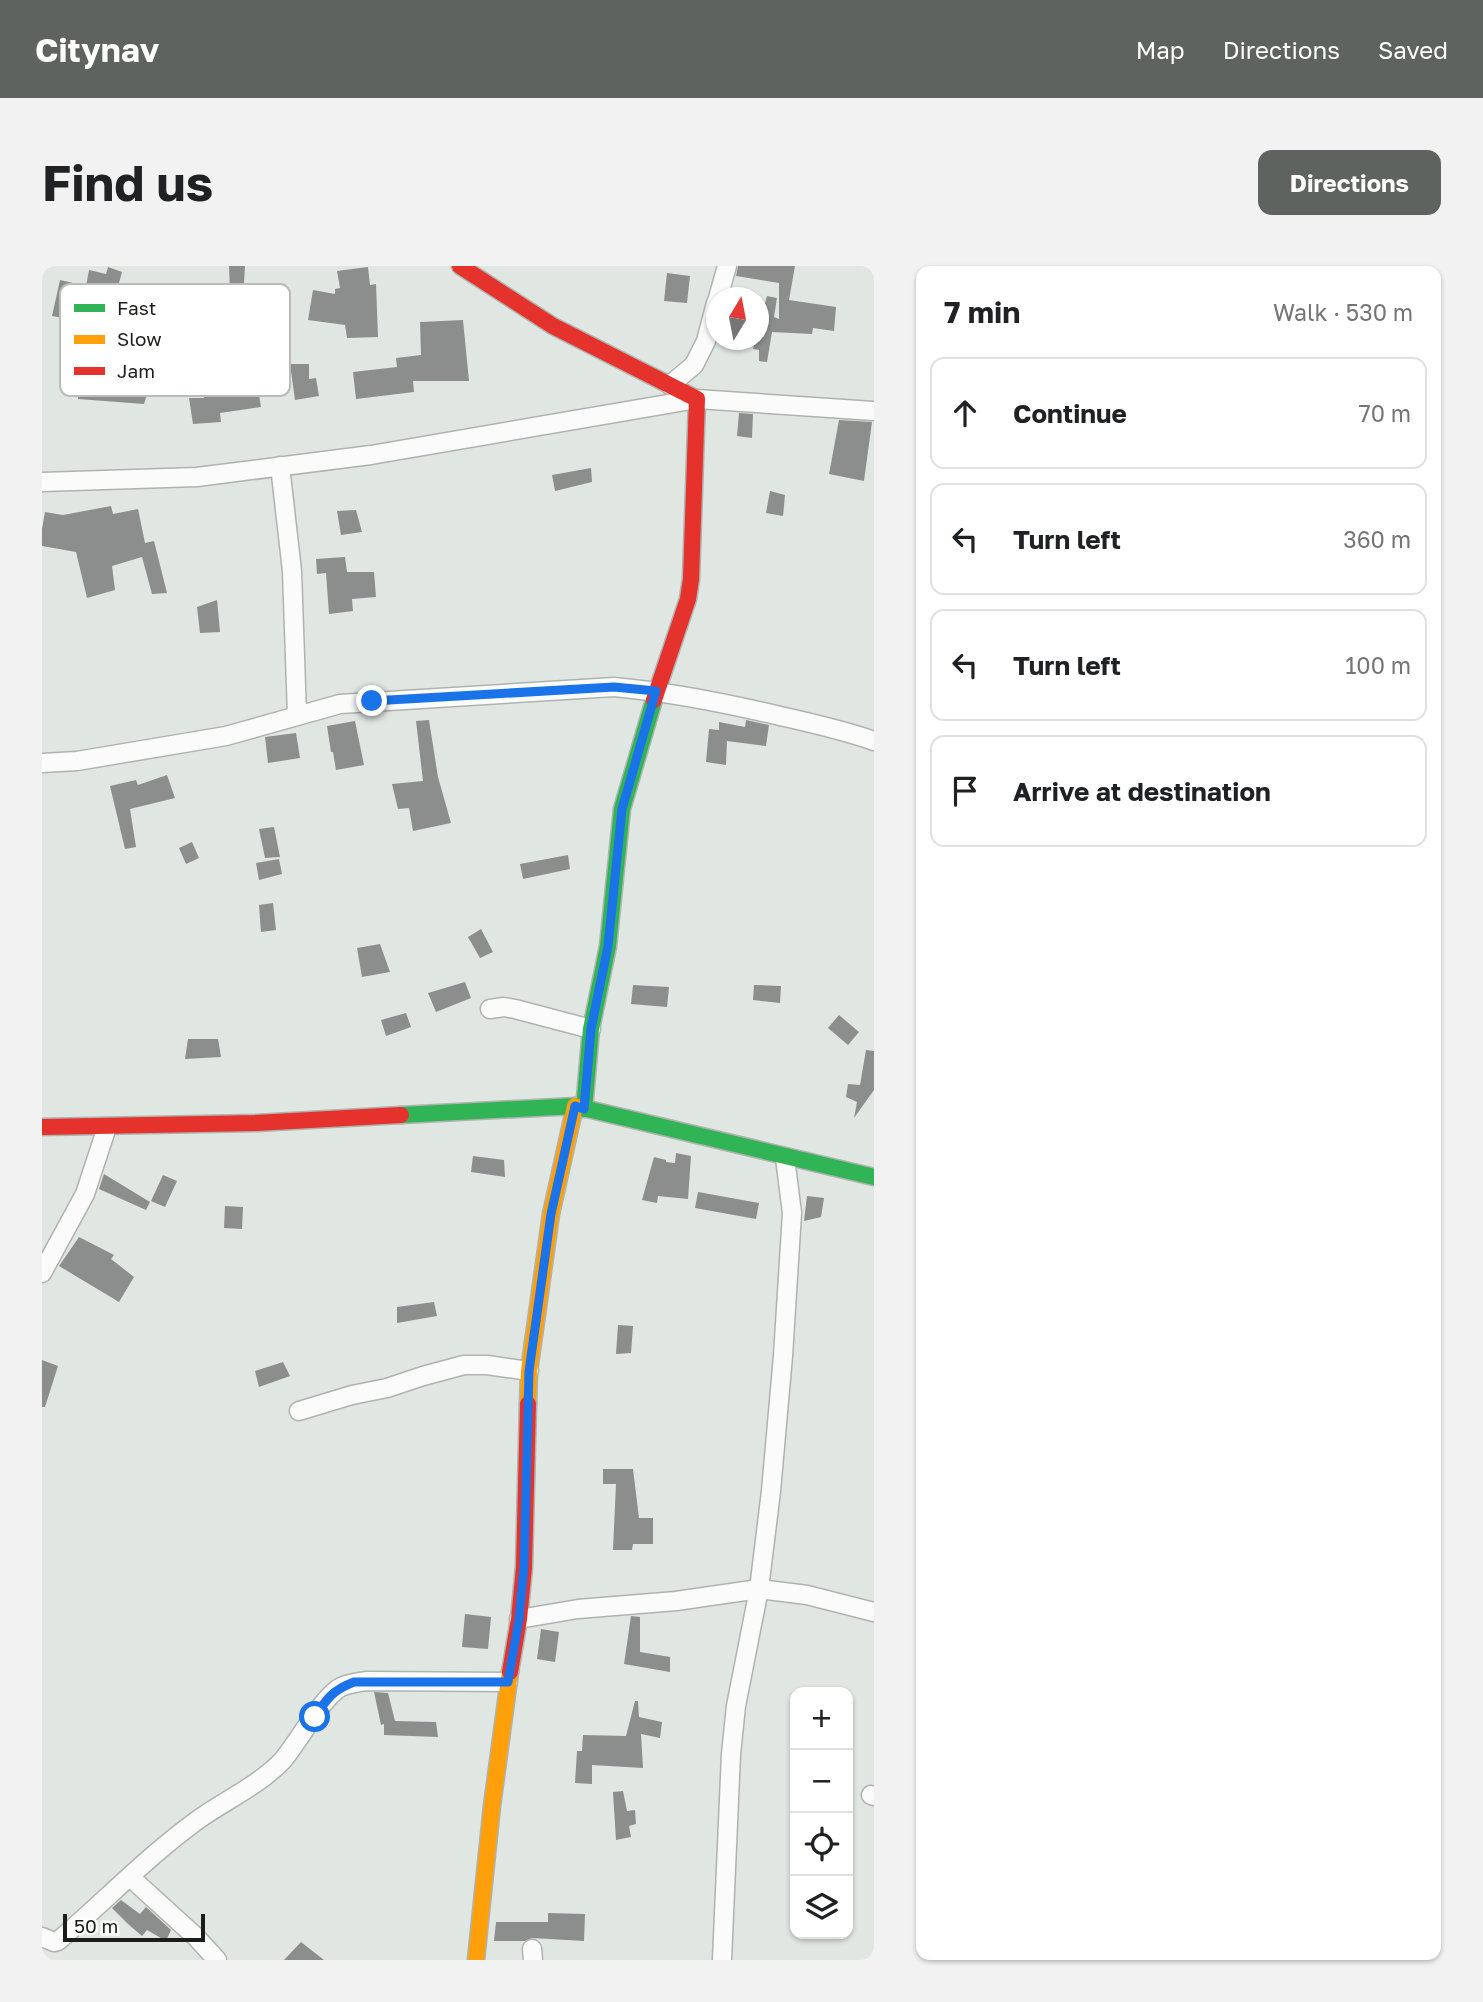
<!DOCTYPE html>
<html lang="en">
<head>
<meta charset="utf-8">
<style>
  body { margin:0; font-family:"Golos Text",sans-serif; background:#f2f2f2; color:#202124 }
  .controls { position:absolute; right:21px; bottom:21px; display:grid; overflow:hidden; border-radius:14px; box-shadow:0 2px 5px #0004 }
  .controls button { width:63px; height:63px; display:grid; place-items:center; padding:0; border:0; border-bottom:2px solid #e0e0e0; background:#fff; color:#202124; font:35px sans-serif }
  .compass { position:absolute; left:664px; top:21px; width:63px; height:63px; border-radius:50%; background:#fff; box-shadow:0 2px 5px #0004; rotate:10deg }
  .scale { position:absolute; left:21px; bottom:18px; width:142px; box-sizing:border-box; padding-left:7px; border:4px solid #1a1d1a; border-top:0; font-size:19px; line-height:24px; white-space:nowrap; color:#1a1d1a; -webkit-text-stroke:5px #fff; paint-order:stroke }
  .stop { position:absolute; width:21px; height:21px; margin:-16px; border:5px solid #1a73e8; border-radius:50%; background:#fff }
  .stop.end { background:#1a73e8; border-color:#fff; box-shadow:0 2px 7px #0008 }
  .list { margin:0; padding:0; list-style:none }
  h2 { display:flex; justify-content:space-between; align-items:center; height:91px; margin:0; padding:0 28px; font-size:30px }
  h2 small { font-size:23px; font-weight:400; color:#757577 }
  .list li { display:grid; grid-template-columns:46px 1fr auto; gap:21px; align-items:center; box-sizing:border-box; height:112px; margin:0 14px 14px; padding:0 14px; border:2px solid #e0e0e0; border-radius:14px }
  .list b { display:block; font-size:26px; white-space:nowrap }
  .list em { font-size:23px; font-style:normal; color:#757577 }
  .icon { flex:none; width:38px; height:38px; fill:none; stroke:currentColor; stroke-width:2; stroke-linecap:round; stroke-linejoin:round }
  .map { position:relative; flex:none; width:832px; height:1694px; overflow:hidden; border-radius:14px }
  header { display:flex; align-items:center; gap:42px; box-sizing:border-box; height:98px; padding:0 35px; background:#5f6360; color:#fff }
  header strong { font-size:33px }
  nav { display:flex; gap:38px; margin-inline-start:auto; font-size:24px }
  .intro { display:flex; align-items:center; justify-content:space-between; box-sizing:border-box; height:168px; padding:0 42px }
  h1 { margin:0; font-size:49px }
  .button { padding:18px 32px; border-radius:14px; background:#5f6360; color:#fff; font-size:24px; font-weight:700 }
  main { display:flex; gap:42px; padding:0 42px }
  aside { flex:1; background:#fff; border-radius:14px; box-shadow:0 2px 5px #0004 }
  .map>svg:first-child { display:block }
  .building { fill:#8c8e8d }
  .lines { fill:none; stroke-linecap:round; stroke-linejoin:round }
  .street-casing { stroke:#afb3b0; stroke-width:21 }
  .fast-casing { stroke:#afb3b0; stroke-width:19 }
  .slow-casing { stroke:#afb3b0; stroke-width:19 }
  .jam-casing { stroke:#afb3b0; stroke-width:19 }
  .street { stroke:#fafbfa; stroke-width:18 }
  .fast { stroke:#30b455; stroke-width:16 }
  .slow { stroke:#ff9f0a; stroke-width:16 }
  .jam { stroke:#e5322d; stroke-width:16 }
  .route { stroke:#1a73e8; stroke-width:9 }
  .key { fill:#fff; stroke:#babbba; stroke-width:2 }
  .key-label { font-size:19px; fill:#1a1d1a }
</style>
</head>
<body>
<header>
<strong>Citynav</strong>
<nav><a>Map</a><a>Directions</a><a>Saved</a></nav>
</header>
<div class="intro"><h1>Find us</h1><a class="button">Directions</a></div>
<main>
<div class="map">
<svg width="832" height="1694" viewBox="0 0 832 1694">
  <rect width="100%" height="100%" fill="#e0e6e1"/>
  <g class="building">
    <path d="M 187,0 L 203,0 L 200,51 L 189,51 Z"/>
    <path d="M 696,0 L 753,0 L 747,34 L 794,41 L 792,65 L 771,62 L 770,68 L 730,66 L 725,96 L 717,95 L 717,84 L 711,83 L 713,74 L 717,74 L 717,47 L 720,48 L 725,30 L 735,32 L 732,51 L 737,53 L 737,17 L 694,10 Z"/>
    <path d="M 66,1 L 80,6 L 75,24 L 100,30 L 94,67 L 88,66 L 77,113 L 107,122 L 102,138 L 36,133 L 36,108 L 44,108 L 51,57 L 10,50 L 18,14 L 44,20 L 47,4 L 64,8 Z"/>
    <path d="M 326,1 L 328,19 L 334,18 L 336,71 L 305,72 L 303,59 L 266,54 L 271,24 L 293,28 L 293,23 L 298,22 L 295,5 Z"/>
    <path d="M 625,7 L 648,10 L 645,37 L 622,35 Z"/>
    <path d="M 421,54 L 427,115 L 371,115 L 372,126 L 314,133 L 311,106 L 355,101 L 354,92 L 379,89 L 378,56 Z"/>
    <path d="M 248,98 L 267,98 L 267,113 L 274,112 L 277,130 L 253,134 Z"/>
    <path d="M 179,99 L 201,99 L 201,113 L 214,111 L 219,141 L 178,147 L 179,156 L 151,158 L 147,132 L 162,132 L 161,116 L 180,116 Z"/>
    <path d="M 697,147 L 711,148 L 710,172 L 695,170 Z"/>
    <path d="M 797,154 L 830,156 L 822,215 L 787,208 Z"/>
    <path d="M 549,202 L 550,216 L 513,225 L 510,209 Z"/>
    <path d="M 728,225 L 743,229 L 741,250 L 724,247 Z"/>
    <path d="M 69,240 L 71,248 L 96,243 L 103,277 L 112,275 L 125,327 L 110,328 L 100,291 L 70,300 L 73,324 L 45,332 L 34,286 L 0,280 L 0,263 L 3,246 L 21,249 Z"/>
    <path d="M 314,244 L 320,266 L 299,269 L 295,245 Z"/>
    <path d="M 303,291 L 305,306 L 332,306 L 334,331 L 310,333 L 311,345 L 287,348 L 284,307 L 275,308 L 274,293 Z"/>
    <path d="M 175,334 L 178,366 L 158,367 L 155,341 Z"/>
    <path d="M 387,454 L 396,511 L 409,557 L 371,565 L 367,542 L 356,543 L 350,518 L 381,515 L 374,455 Z"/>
    <path d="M 704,454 L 727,459 L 724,480 L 685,475 L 684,499 L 664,496 L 667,463 L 677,464 L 677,456 L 703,461 Z"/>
    <path d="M 313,455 L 322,499 L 294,504 L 291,486 L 289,486 L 285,460 Z"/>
    <path d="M 254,467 L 258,492 L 226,497 L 223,471 Z"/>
    <path d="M 125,509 L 133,532 L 88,543 L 94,581 L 83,583 L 68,520 L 94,514 L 96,519 Z"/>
    <path d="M 232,561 L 238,591 L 223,592 L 217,563 Z"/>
    <path d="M 150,576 L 157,592 L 144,598 L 137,582 Z"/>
    <path d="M 526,589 L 528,603 L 481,613 L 478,598 Z"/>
    <path d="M 237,593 L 240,608 L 217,614 L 214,597 Z"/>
    <path d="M 231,637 L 234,664 L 219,666 L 217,639 Z"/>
    <path d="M 439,663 L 451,686 L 438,692 L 426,671 Z"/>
    <path d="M 338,678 L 348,706 L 320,711 L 315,682 Z"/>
    <path d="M 423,716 L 429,732 L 394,746 L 386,727 Z"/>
    <path d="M 591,719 L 627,721 L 625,741 L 589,738 Z"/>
    <path d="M 712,719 L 739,720 L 738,737 L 711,734 Z"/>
    <path d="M 364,747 L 369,761 L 344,770 L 339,754 Z"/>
    <path d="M 797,749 L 817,766 L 806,779 L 786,762 Z"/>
    <path d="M 146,773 L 176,773 L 179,791 L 143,793 Z"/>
    <path d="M 824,784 L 832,785 L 832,824 L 812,852 L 815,836 L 804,831 L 806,818 L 818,819 Z"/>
    <path d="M 634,887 L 649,890 L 646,933 L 616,930 L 615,937 L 600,934 L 612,891 L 624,894 L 624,896 L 633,897 Z"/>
    <path d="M 431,890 L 462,894 L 463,911 L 429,906 Z"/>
    <path d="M 62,908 L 108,936 L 104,944 L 57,923 Z"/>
    <path d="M 121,909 L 135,915 L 123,941 L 109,935 Z"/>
    <path d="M 656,926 L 717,937 L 714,953 L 653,942 Z"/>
    <path d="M 765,930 L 782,932 L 779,951 L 762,955 Z"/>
    <path d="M 183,940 L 201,941 L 200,963 L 182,962 Z"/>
    <path d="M 37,971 L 72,989 L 69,993 L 92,1011 L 77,1036 L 17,1000 Z"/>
    <path d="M 392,1036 L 395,1050 L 355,1057 L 355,1041 Z"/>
    <path d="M 576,1059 L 591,1060 L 589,1087 L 574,1088 Z"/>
    <path d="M 0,1094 L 16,1100 L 3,1141 L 0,1141 Z"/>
    <path d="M 241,1096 L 248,1110 L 217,1121 L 213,1105 Z"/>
    <path d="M 561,1203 L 591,1203 L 597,1252 L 611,1252 L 611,1278 L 591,1278 L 590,1284 L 571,1284 L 574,1218 L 561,1218 Z"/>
    <path d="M 423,1348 L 449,1351 L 446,1383 L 420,1381 Z"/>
    <path d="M 589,1350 L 598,1351 L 598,1386 L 628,1391 L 628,1406 L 582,1398 Z"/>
    <path d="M 499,1363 L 517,1366 L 513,1396 L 495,1393 Z"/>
    <path d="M 332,1426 L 346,1427 L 353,1455 L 394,1456 L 396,1471 L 342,1469 L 342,1458 L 339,1459 Z"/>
    <path d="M 593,1435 L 596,1435 L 597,1451 L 620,1456 L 618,1472 L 599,1468 L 601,1502 L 550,1499 L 550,1518 L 533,1517 L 535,1485 L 540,1485 L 541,1469 L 584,1470 Z"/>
    <path d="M 581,1525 L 585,1545 L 593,1544 L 594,1558 L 587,1560 L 589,1571 L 574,1574 L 571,1526 Z"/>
    <path d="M 79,1634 L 98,1648 L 104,1641 L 129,1664 L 124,1675 L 105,1664 L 100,1670 L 86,1658 L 70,1642 Z"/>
    <path d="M 506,1647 L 543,1648 L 542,1675 L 490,1672 L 483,1675 L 452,1675 L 454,1656 L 506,1656 Z"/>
    <path d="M 259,1676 L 282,1694 L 242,1694 Z"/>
  </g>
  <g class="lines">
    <g class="street-casing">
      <g id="street">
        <path d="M 676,32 L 685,0"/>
        <path d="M 628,119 L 652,99 L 664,75 L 674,37"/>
        <path d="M 238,200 L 250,305 L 255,449"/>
        <path d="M 0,216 L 155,211 L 329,189 L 655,133 L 832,145"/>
        <path d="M 0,497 L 35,495 L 184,470 L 298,438 L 572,421 C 628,426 683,437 738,450 C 769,457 801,464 832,475"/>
        <path d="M 448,743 L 462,741 L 473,743 L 549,763"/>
        <path d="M 0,1007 L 43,928 L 65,861"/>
        <path d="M 257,1145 L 310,1129 L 345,1122 L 381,1110 L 422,1099 L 445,1099 L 487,1105"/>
        <path d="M 477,1353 L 536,1343 L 634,1335 L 717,1323 L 765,1329 L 832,1346"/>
        <path d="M 829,1529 L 832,1530"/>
        <path d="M 88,1611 L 154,1671 L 175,1694"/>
        <path d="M 0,1671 L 12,1676 L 16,1675 C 63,1635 107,1589 157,1553 C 184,1534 217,1519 240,1495 C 256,1477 280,1431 299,1421 C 308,1417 316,1416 325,1415 L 466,1416"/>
        <path d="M 490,1683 L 491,1694"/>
        <path d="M 680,1694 L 689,1488 L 694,1440 L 717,1323 L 729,1225 L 741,1090 L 750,947 L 743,892"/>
      </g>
    </g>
    <g class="fast-casing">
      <g id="fast">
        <path d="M 542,843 L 549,763 L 566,680 L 580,543 L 612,434"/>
        <path d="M 359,849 L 533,840 L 832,911"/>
      </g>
    </g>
    <g class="slow-casing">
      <g id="slow">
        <path d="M 486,1138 L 487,1105 L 509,948 L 533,840"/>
        <path d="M 434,1694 L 450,1540 L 468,1406"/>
      </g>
    </g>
    <g class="jam-casing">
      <g id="jam">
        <path d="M 418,0 L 511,60 L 655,133 L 649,313 L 646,333 L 612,434"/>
        <path d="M 0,861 L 214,857 L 359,849"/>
        <path d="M 468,1406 L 477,1353 L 482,1301 L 486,1138"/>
      </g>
    </g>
    <use href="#street" class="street"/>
    <use href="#fast" class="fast"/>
    <use href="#slow" class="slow"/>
    <use href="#jam" class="jam"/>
  </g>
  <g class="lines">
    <path class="route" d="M 273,1451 C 285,1432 291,1424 312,1416 L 466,1416 L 477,1353 L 482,1301 L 487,1105 L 509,948 L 533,840 L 542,843 L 549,763 L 566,680 L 580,543 L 614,425 L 572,421 L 330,435"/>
  </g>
  <rect x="18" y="18" width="230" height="112" rx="10" class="key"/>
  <rect x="32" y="38" width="31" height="8" fill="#30b455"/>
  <rect x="32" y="69" width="31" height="9" fill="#ff9f0a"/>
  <rect x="32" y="101" width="31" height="8" fill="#e5322d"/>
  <g class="key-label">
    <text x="75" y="49">Fast</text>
    <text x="75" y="80">Slow</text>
    <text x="75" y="112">Jam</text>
  </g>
</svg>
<div class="controls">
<button>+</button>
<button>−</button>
<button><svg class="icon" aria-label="locate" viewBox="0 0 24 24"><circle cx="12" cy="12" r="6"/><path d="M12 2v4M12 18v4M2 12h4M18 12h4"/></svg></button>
<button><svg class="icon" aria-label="layers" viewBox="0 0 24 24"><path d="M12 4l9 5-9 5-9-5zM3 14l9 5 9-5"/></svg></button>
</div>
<svg class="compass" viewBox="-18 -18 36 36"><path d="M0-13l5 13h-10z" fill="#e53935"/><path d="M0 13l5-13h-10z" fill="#757577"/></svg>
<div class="scale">50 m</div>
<div class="stop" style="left:273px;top:1451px"></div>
<div class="stop end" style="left:330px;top:435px"></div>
</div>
<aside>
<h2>7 min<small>Walk · 530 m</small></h2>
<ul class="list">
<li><svg class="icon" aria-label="ahead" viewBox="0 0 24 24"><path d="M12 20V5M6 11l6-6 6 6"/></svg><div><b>Continue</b></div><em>70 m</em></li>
<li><svg class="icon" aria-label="left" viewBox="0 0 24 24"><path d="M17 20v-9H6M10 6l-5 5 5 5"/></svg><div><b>Turn left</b></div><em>360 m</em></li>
<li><svg class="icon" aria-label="left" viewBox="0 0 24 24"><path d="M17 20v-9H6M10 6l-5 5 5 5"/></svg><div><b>Turn left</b></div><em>100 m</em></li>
<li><svg class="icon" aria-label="arrive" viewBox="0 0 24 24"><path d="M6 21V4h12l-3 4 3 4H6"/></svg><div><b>Arrive at destination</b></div></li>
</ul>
</aside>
</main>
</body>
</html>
